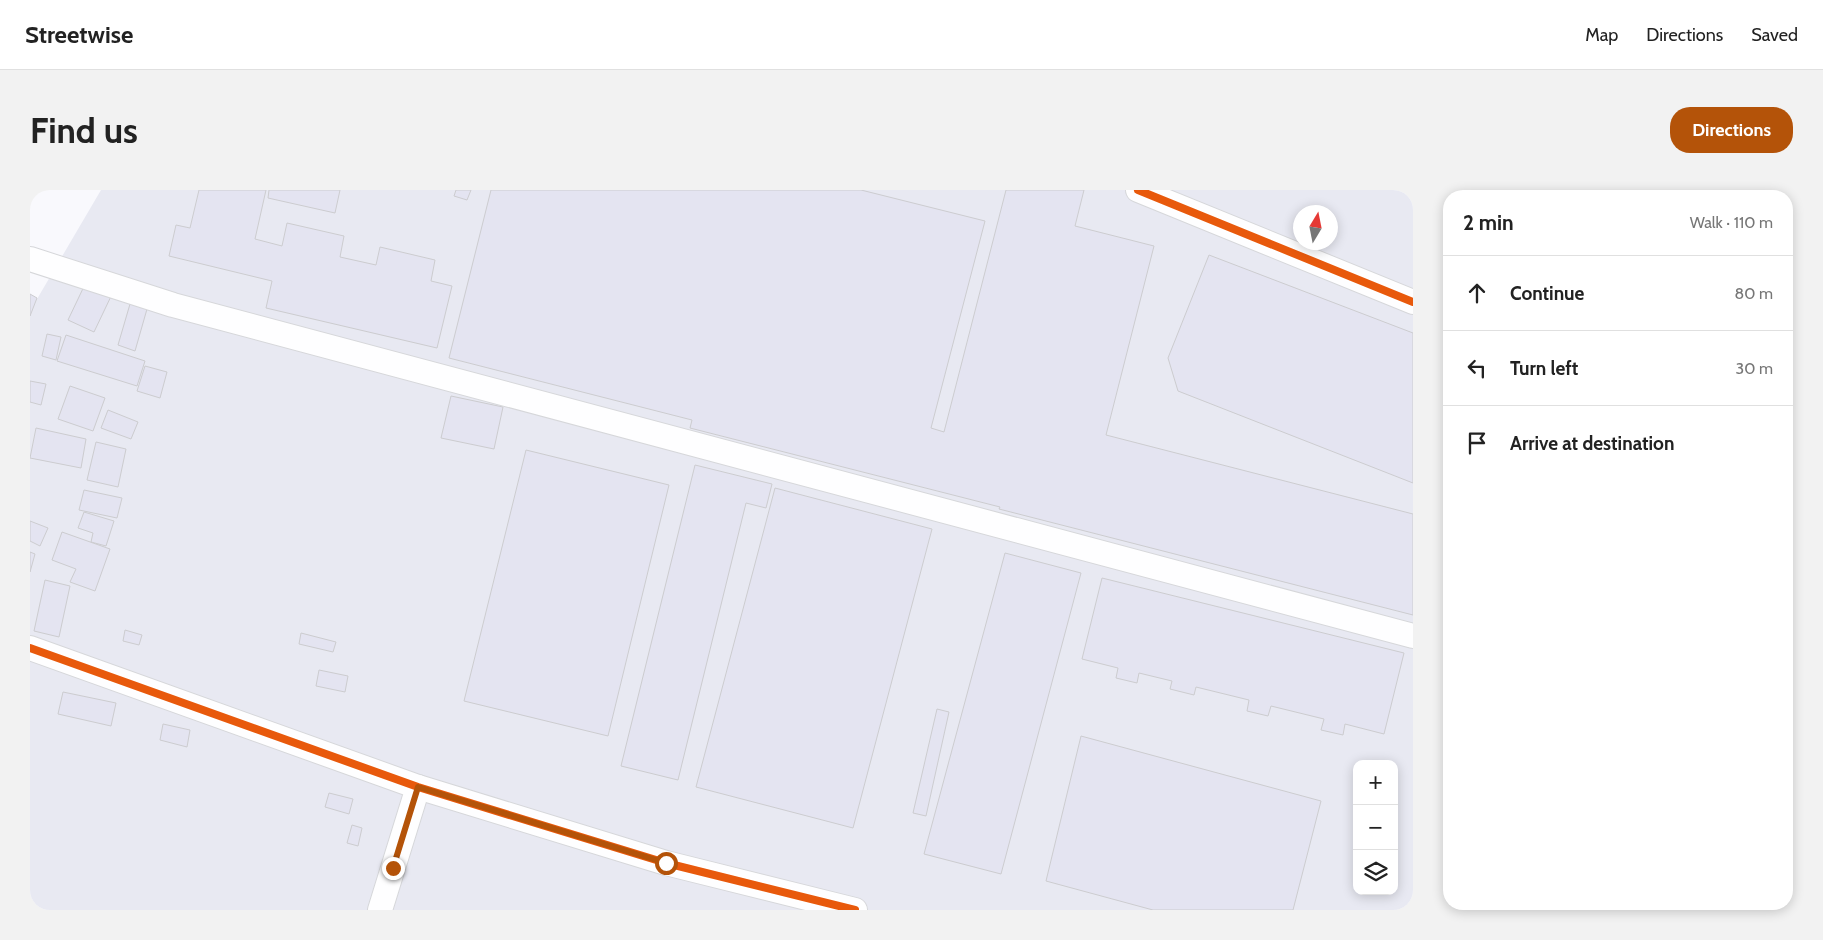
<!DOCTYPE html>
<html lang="en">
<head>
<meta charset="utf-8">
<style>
  body { margin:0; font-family:Cabin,sans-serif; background:#f2f2f2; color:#222 }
  .controls { position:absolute; right:15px; bottom:15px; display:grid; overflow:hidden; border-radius:10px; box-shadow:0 2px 12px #0003 }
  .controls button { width:45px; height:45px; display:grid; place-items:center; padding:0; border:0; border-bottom:1px solid #e0e0e0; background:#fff; color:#222; font:25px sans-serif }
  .compass { position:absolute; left:1263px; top:15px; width:45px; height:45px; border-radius:50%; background:#fff; box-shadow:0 2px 12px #0003; rotate:10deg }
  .stop { position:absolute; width:15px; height:15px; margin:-11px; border:4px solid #b45309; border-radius:50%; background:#fff }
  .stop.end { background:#b45309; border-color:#fff; box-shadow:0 1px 5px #0008 }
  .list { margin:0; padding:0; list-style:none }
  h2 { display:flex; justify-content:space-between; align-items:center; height:65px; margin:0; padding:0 20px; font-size:21px }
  h2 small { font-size:16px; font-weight:400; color:#767676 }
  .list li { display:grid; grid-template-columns:32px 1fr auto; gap:15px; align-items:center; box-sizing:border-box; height:75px; padding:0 20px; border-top:1px solid #e0e0e0 }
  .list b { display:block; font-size:19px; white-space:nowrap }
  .list em { font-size:16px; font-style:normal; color:#767676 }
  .icon { flex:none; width:28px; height:28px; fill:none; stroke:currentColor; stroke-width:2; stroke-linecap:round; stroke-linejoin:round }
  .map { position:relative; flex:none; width:1383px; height:720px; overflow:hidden; border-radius:20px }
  header { display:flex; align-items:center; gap:30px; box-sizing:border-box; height:70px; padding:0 25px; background:#fff; border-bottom:1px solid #e0e0e0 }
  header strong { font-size:24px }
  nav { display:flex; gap:28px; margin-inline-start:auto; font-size:18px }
  .intro { display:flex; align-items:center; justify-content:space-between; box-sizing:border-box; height:120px; padding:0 30px }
  h1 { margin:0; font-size:35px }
  .button { padding:12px 22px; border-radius:20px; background:#b45309; color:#fff; font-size:18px; font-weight:700 }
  main { display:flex; gap:30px; padding:0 30px }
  aside { flex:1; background:#fff; border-radius:20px; box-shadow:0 2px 12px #0003 }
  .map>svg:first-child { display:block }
  .built { fill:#e8e9f2; fill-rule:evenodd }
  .building { fill:#e4e4f1; stroke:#cccccf }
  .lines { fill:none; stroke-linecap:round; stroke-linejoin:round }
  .minor-casing { stroke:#d6d7da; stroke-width:26 }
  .minor { stroke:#fefeff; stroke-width:24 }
  .cycleway-casing { stroke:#fff; stroke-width:11 }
  .cycleway { stroke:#e8590c; stroke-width:8 }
  .route { stroke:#b45309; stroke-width:6 }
</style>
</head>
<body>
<header>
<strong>Streetwise</strong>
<nav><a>Map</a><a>Directions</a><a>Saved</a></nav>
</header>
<div class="intro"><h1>Find us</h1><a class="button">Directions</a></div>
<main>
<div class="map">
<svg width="1383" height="720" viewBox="0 0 1383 720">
  <rect width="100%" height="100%" fill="#f9f9fd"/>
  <path class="built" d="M 71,0 L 1383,0 L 1383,720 L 0,720 L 0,121 ZM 1270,22 L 1300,22 L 1300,52 L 1270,52 ZM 1327,574 L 1364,574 L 1364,701 L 1327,701 Z"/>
  <g class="building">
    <path d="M 169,0 L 236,0 L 225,49 L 252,56 L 257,33 L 314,46 L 310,67 L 346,75 L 350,57 L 405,70 L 401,91 L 422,96 L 407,158 L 236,118 L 242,91 L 139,66 L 146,35 L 160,38 Z"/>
    <path d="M 239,0 L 310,0 L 305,23 L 238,8 Z"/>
    <path d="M 426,0 L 441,0 L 437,10 L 424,6 Z"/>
    <path d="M 461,0 L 831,0 L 955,31 L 901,238 L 914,242 L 976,0 L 1054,0 L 1045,36 L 1124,56 L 1076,245 L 1383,324 L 1383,425 L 969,319 L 970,317 L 660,238 L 662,230 L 419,168 Z"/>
    <path d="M 1179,65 L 1383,143 L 1383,293 L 1148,201 L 1138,168 Z"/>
    <path d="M 58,88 L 84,100 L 64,142 L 38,130 Z"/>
    <path d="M 0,104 L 7,108 L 0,126 Z"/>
    <path d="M 100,114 L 117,119 L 105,161 L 88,155 Z"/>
    <path d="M 17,144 L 31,147 L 26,170 L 12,166 Z"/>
    <path d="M 36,145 L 115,171 L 107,196 L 27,171 Z"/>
    <path d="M 115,176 L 137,182 L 130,208 L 107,201 Z"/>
    <path d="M 0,191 L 16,194 L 11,215 L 0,212 Z"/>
    <path d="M 40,196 L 75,208 L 63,241 L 28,229 Z"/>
    <path d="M 421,206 L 473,217 L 464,259 L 411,248 Z"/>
    <path d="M 78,220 L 108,232 L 101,249 L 71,238 Z"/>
    <path d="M 6,238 L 56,249 L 51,278 L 0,268 Z"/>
    <path d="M 66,252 L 96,259 L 88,297 L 57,290 Z"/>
    <path d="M 496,260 L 639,295 L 578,546 L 434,511 Z"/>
    <path d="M 665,275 L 742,294 L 736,318 L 716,313 L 648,590 L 591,576 Z"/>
    <path d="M 745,298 L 902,339 L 823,638 L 666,597 Z"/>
    <path d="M 54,300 L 92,308 L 87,328 L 49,320 Z"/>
    <path d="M 54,322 L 84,331 L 76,356 L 61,352 L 63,343 L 48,338 Z"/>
    <path d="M 0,331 L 18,338 L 10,356 L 0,351 Z"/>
    <path d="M 32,342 L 80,359 L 65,401 L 40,392 L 46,379 L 22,370 Z"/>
    <path d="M 0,362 L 5,364 L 0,382 Z"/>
    <path d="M 975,363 L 1051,383 L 971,684 L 894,664 Z"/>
    <path d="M 1072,388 L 1374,463 L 1354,544 L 1315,534 L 1313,545 L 1291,540 L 1294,529 L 1241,516 L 1238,526 L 1217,521 L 1219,510 L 1166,497 L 1164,505 L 1140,499 L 1142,491 L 1109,483 L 1107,493 L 1086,488 L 1088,478 L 1052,469 Z"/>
    <path d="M 15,390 L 40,396 L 29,447 L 4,441 Z"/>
    <path d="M 95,440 L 112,445 L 109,455 L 93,451 Z"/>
    <path d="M 271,443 L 306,452 L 303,462 L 269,454 Z"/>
    <path d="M 289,480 L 318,486 L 315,502 L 286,496 Z"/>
    <path d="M 33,502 L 86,513 L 81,536 L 28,524 Z"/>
    <path d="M 907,519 L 919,522 L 896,626 L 883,623 Z"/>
    <path d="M 133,534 L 160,540 L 157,557 L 130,550 Z"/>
    <path d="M 1051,546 L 1291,611 L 1263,720 L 1123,720 L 1016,691 Z"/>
    <path d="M 299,603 L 323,609 L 319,624 L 295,617 Z"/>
    <path d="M 322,635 L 332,638 L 328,656 L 317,653 Z"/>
  </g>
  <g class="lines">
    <g class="minor-casing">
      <g id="minor">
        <path d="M 1108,0 L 1383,112"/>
        <path d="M 0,69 L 143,115 L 1383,446"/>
        <path d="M 0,458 L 388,597 L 636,673 L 825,720"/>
        <path d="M 350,720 L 388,597"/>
      </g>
    </g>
    <use href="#minor" class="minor"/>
    <g class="cycleway-casing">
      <g id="cycleway">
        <path d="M 1108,0 L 1383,112"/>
        <path d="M 0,458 L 388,597 L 636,673 L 825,720"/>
      </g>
    </g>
    <use href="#cycleway" class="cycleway"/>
  </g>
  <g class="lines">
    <path class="route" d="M 363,678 L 388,597 L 636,673"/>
  </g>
</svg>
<div class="controls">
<button>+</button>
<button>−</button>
<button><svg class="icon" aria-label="layers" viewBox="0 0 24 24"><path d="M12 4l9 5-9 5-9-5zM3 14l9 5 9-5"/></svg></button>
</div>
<svg class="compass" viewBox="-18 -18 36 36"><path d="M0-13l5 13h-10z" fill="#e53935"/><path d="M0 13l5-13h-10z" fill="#767676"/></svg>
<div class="stop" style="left:636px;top:673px"></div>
<div class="stop end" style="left:363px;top:678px"></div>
</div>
<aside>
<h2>2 min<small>Walk · 110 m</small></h2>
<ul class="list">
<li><svg class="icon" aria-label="ahead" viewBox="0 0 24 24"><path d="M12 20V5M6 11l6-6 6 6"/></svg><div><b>Continue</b></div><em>80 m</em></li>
<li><svg class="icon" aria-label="left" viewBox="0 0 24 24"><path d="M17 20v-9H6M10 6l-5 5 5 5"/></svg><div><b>Turn left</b></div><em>30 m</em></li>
<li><svg class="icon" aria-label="arrive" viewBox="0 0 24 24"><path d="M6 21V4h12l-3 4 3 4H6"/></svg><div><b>Arrive at destination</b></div></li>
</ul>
</aside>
</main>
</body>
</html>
